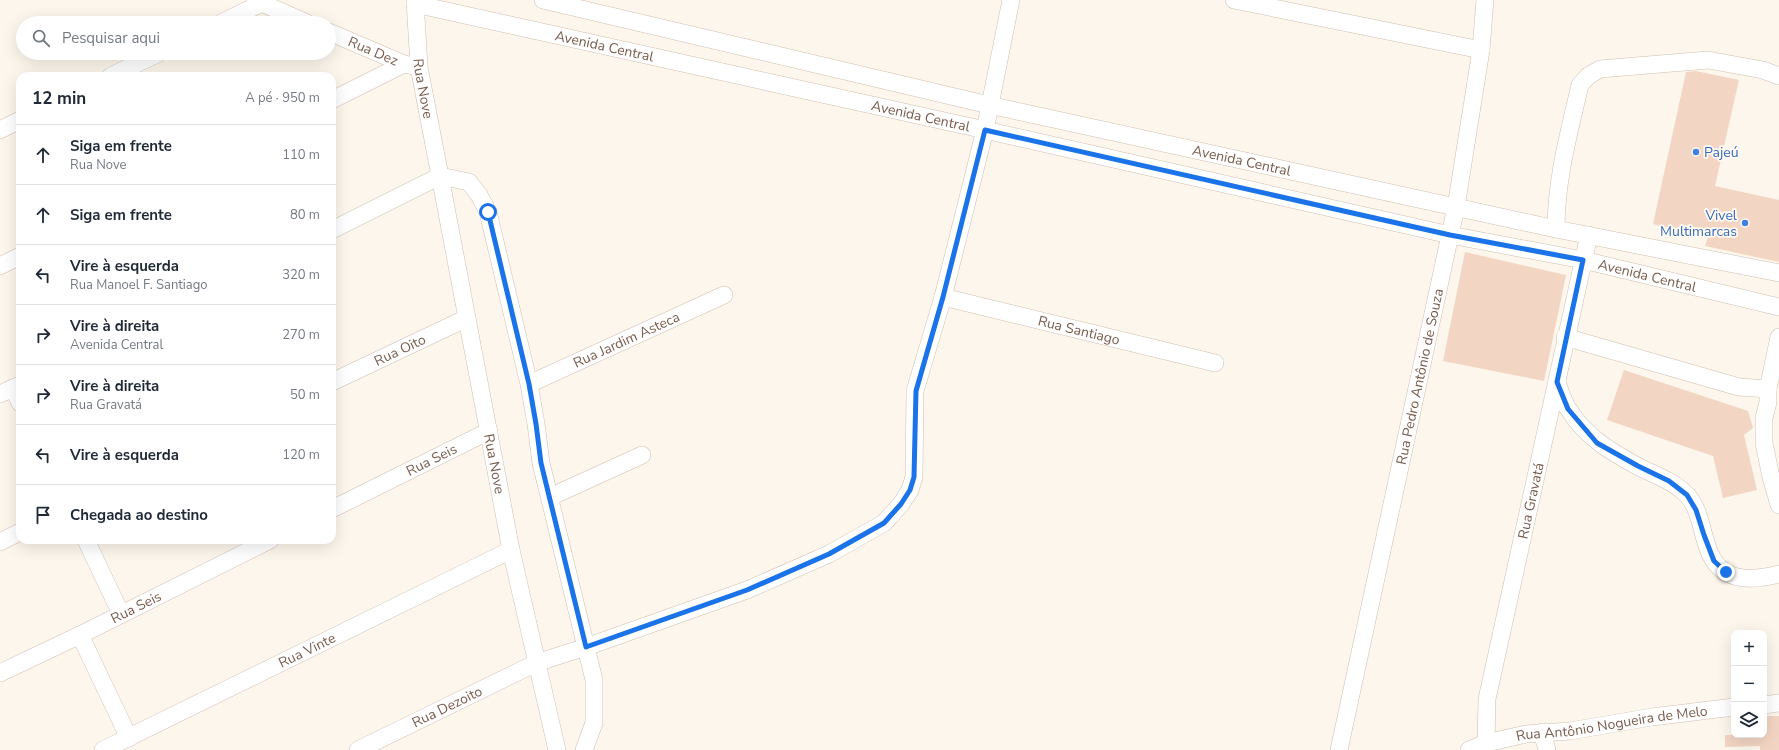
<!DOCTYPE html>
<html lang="pt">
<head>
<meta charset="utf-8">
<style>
  body { margin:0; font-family:"Nunito Sans",sans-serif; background:#f2f2f3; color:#1f2937 }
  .controls { position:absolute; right:12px; bottom:12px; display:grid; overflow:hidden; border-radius:8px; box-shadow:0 4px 16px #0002 }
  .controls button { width:36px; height:36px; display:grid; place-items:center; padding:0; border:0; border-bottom:1px solid #e0e1e3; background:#fff; color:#1f2937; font:20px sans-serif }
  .stop { position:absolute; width:12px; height:12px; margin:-9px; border:3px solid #1a73e8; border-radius:50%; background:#fff }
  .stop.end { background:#1a73e8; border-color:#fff; box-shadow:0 1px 4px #0008 }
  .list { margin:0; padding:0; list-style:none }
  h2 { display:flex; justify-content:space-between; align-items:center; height:52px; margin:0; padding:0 16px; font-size:17px }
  h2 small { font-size:13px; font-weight:400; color:#747a83 }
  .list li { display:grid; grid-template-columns:26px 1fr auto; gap:12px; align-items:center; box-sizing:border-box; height:60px; padding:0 16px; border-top:1px solid #e0e1e3 }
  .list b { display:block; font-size:15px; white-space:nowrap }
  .list p { margin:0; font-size:13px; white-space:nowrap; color:#747a83 }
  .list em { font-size:13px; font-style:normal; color:#747a83 }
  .icon { flex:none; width:22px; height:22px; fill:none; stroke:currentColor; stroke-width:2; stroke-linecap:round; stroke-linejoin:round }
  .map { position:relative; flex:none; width:1779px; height:750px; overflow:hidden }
  .search { position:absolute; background:#fff; box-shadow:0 4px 16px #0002; left:16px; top:16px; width:320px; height:44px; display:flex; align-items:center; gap:10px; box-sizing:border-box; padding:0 14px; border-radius:22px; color:#747a83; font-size:15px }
  .panel { position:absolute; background:#fff; box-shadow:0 4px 16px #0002; left:16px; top:72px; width:320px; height:472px; border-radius:12px }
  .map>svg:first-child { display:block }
  .building { fill:#f3d5c3 }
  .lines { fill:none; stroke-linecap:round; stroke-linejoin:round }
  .minor-casing { stroke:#d1beb0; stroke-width:18 }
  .minor { stroke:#fff; stroke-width:17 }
  .route { stroke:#1a73e8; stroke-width:5 }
  .shop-dot { fill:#3f7fe0; stroke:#fffaf3; stroke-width:1.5 }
  .labels { text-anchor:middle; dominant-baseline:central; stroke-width:3.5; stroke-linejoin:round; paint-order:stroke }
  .street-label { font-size:14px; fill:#7a5c4d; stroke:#fffaf3 }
  .shop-label { font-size:14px; fill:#366cbe; stroke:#fffaf3; text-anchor:start }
</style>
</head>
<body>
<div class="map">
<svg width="1779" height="750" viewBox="0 0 1779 750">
  <rect width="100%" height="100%" fill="#fdf6ec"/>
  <g class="building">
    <path d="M 1696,71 L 1739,80 L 1715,186 L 1779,200 L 1779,262 L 1705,246 L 1708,237 L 1653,224 L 1686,72 Z"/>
    <path d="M 1465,252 L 1566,275 L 1544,381 L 1443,361 Z"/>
    <path d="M 1624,370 L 1748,411 L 1753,428 L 1744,435 L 1757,490 L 1723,498 L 1713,456 L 1607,420 Z"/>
    <path d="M 1764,716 L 1779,716 L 1779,750 L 1760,750 L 1760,746 L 1725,747 L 1725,735 L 1764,735 Z"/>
  </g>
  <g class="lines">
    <g class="minor-casing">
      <g id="minor">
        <path d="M 255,0 L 307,23"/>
        <path id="s1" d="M 415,0 L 419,67 L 440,176 L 511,550 L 557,750"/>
        <path id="s2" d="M 543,0 L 989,105 L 1556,229 L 1779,273"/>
        <path d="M 1234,0 L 1481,50"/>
        <path id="s3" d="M 415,4 L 985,130 L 1450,235 L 1583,260 L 1779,307"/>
        <path d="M 221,23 L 262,3"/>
        <path id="s4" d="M 329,32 L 404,64 L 419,67"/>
        <path d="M 111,76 L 159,53"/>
        <path d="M 332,100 L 404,64"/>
        <path d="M 0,130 L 20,120"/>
        <path d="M 440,176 L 469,182 L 479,195 L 488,212 L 529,384 L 536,424 L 541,463 L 594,680 L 594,723 L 584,750"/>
        <path d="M 1556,229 C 1556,179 1569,133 1580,85 L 1588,76 L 1600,69 L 1708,60 L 1763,70 L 1779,76"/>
        <path d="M 332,230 L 440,176"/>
        <path d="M 0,266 L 20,256"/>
        <path id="s5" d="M 943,297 L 1215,363"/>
        <path d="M 1565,337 L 1739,387 L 1768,389"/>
        <path d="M 1779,337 L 1768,389 L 1768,402 L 1764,418 L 1764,443 L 1771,477 L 1779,505"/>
        <path id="s6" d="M 332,382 L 467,318"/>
        <path d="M 1557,382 C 1560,391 1563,402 1569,410 C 1586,437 1611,452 1639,467 C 1655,475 1673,481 1686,494 C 1707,515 1699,555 1725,572 C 1741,582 1763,578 1779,574"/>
        <path id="s7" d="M 529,384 L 724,295"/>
        <path d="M 13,388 L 20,403"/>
        <path d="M 0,394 L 20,385"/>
        <path d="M 550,497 L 642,455"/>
        <path id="s8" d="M 332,509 L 489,431"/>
        <path d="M 86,540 L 121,614"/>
        <path d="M 0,542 L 20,532"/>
        <path d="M 80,635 L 129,738"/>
        <path id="s9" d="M 0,673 L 80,635 L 270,540"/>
        <path d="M 1764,705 L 1779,703"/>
        <path d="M 1542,732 L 1547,750"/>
        <path id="s10" d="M 1486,743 L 1487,699 L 1589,235"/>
        <path id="s11" d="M 103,750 L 511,550"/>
        <path id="s12" d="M 358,750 L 536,663 L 586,647 L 747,590 L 829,554 L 884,523 L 901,504 L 910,490 L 914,477 L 915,391 L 943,297 L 985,130 L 1011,0"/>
        <path id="s13" d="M 1339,750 L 1456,207 L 1481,50 L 1485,0"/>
        <path id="s14" d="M 1469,750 L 1486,743 L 1526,734 L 1570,731 L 1652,717 L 1734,707"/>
      </g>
    </g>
    <use href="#minor" class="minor"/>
  </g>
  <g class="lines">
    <path class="route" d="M 488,212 L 529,384 L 536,424 L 541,463 L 586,647 L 747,590 L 829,554 L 884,523 L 901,504 L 910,490 L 914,477 L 916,391 L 943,297 L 985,130 L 1450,235 L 1583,260 L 1557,382 L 1568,409 L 1597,443 L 1638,466 L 1669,481 L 1687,495 L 1696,510 L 1704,535 L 1714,561 L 1726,572"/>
  </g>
  <g class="shop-dot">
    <circle cx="1696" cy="152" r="4"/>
    <circle cx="1745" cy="223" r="4"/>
  </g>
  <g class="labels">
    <g class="street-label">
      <text stroke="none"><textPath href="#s3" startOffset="194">Avenida Central</textPath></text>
      <text stroke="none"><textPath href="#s4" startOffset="48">Rua Dez</textPath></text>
      <text stroke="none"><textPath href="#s1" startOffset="89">Rua Nove</textPath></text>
      <text stroke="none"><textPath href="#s3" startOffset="518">Avenida Central</textPath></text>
      <text stroke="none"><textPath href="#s2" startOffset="717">Avenida Central</textPath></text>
      <text stroke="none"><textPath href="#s3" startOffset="1262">Avenida Central</textPath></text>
      <text stroke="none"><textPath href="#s5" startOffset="140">Rua Santiago</textPath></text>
      <text stroke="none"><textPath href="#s7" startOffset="107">Rua Jardim Asteca</textPath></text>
      <text stroke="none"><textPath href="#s6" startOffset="75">Rua Oito</textPath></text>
      <text stroke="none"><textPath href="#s13" startOffset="382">Rua Pedro Antônio de Souza</textPath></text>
      <text stroke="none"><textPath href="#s8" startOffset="111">Rua Seis</textPath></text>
      <text stroke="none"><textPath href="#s1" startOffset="471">Rua Nove</textPath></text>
      <text stroke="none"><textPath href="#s10" startOffset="247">Rua Gravatá</textPath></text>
      <text stroke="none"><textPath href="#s9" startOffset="151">Rua Seis</textPath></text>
      <text stroke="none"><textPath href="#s11" startOffset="227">Rua Vinte</textPath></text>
      <text stroke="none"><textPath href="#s12" startOffset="99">Rua Dezoito</textPath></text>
      <text stroke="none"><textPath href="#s14" startOffset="146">Rua Antônio Nogueira de Melo</textPath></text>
    </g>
    <g class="shop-label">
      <text x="1704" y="152">Pajeú</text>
      <text x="1737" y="215" text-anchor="end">Vivel<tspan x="1737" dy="16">Multimarcas</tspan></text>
    </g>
  </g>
</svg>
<div class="controls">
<button>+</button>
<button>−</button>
<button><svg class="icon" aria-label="layers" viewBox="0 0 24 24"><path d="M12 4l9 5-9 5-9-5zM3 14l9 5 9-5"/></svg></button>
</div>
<div class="stop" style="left:488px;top:212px"></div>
<div class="stop end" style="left:1726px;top:572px"></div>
<div class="search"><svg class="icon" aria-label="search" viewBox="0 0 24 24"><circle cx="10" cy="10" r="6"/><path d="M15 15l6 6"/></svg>Pesquisar aqui</div>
<section class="panel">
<h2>12 min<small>A pé · 950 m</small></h2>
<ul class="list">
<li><svg class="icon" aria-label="ahead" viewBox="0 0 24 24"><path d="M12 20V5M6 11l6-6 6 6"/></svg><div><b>Siga em frente</b><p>Rua Nove</p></div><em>110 m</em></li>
<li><svg class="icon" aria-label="ahead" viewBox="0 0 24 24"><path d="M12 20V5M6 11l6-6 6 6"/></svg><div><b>Siga em frente</b></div><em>80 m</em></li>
<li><svg class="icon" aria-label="left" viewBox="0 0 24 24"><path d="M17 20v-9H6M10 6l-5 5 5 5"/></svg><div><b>Vire à esquerda</b><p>Rua Manoel F. Santiago</p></div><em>320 m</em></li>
<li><svg class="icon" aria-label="right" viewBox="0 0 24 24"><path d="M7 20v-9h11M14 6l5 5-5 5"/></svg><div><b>Vire à direita</b><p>Avenida Central</p></div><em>270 m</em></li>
<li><svg class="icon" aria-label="right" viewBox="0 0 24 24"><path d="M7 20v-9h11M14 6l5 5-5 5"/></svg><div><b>Vire à direita</b><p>Rua Gravatá</p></div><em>50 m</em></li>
<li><svg class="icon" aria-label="left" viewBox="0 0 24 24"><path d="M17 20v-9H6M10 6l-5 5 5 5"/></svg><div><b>Vire à esquerda</b></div><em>120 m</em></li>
<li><svg class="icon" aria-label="arrive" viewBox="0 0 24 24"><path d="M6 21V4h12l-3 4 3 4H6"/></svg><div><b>Chegada ao destino</b></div></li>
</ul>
</section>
</div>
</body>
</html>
